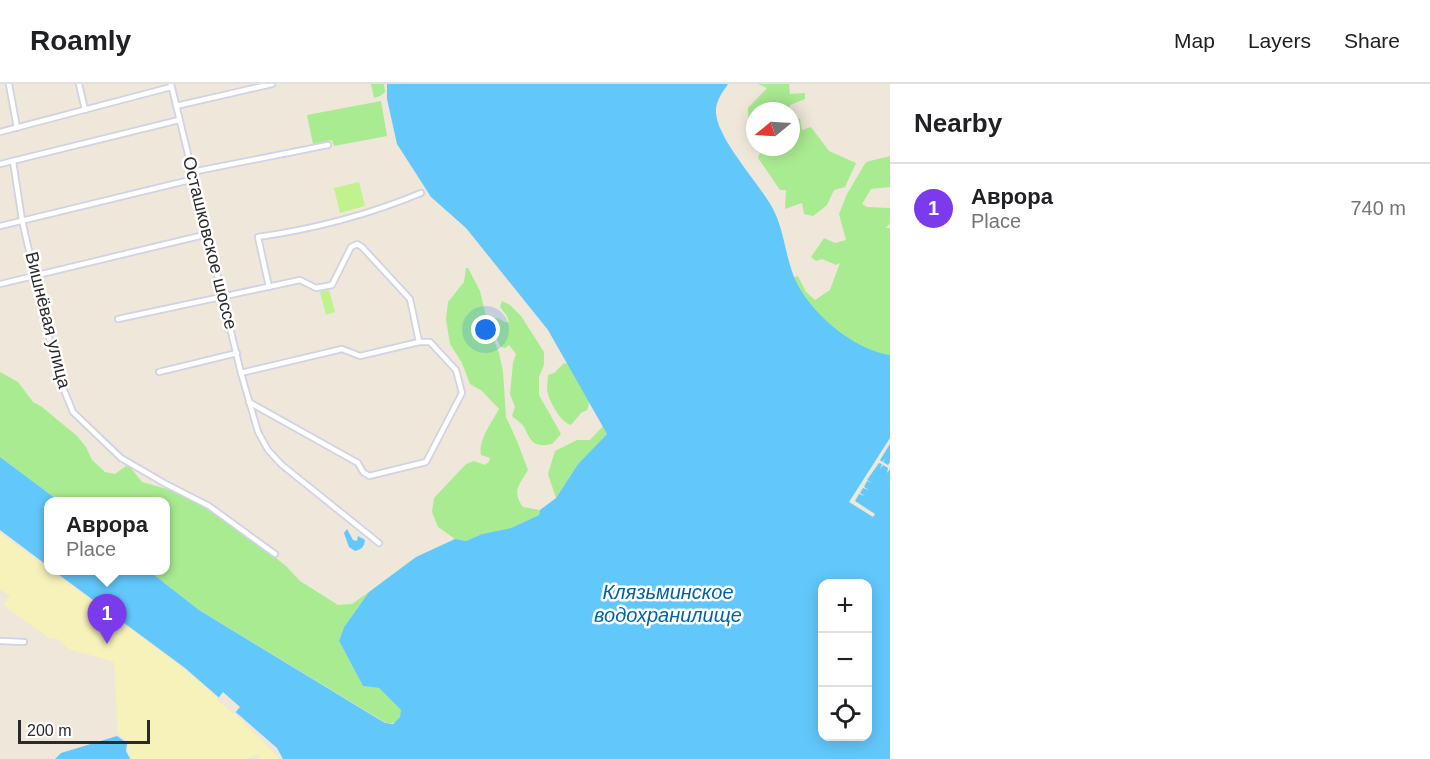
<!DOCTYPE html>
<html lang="en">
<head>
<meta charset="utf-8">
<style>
  body { margin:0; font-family:Helvetica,sans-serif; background:#f6f6f6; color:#202124 }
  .controls { position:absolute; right:18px; bottom:18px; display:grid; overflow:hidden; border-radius:12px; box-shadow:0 3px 15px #0003 }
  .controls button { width:54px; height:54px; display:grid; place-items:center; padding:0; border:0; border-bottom:2px solid #e0e0e0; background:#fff; color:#202124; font:30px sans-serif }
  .compass { position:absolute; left:746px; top:18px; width:54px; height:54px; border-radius:50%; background:#fff; box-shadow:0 3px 15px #0003; rotate:252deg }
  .scale { position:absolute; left:18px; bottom:15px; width:132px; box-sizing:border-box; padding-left:6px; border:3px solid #2a2a2a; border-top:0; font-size:16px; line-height:21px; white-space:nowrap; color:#2a2a2a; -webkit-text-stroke:4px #fff; paint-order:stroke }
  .you { position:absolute; left:486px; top:246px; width:21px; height:21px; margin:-15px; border:4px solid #fff; border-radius:50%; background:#1a73e8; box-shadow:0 0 0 9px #1a73e833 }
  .badge { display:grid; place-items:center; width:39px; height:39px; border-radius:50%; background:#7c3aed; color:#fff; font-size:20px; font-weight:700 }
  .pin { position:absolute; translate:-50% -50px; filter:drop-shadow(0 2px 3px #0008) }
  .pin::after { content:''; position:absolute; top:32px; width:21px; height:18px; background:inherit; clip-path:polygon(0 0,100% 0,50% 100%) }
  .popup { position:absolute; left:44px; top:413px; width:126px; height:78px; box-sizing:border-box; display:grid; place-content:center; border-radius:12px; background:#fff; filter:drop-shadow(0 2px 4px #0005); font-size:20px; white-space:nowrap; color:#757577 }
  .popup b { font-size:22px; color:#202124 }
  .popup::after { content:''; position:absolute; left:50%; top:100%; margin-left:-12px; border:12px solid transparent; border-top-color:#fff }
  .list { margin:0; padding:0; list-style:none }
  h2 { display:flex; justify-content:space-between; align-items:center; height:78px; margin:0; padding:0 24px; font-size:26px }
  h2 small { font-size:20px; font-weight:400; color:#757577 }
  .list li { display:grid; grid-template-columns:39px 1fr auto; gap:18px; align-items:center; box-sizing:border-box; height:90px; padding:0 24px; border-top:2px solid #e0e0e0 }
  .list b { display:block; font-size:22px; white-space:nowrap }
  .list p { margin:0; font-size:20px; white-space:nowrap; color:#757577 }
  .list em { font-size:20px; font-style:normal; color:#757577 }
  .icon { flex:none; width:33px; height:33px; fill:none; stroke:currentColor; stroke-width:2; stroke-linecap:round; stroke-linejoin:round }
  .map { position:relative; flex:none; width:890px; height:675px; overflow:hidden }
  header { display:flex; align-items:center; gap:36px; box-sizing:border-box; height:84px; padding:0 30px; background:#fff; border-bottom:2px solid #e0e0e0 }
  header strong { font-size:28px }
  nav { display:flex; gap:33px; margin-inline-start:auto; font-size:21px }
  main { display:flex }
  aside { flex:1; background:#fff }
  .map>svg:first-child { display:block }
  .green { fill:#a9eb91 }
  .sand { fill:#f7f1ba }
  .pitch { fill:#c0f38b }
  .water { fill:#62c8fc; fill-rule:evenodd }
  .pier { fill:#eee7da }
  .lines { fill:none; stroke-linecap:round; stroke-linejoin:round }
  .minor-casing { stroke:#d0d2e5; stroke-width:8 }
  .minor { stroke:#fff; stroke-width:4.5 }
  .labels { text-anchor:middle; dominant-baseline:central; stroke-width:5; stroke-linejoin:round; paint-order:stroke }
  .street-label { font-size:18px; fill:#2a2a2a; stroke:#fff }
  .water-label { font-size:20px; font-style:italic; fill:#0063a8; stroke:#fff }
</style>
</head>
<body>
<header>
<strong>Roamly</strong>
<nav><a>Map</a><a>Layers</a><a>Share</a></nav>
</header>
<main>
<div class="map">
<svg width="890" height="675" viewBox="0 0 890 675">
  <rect width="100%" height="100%" fill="#eee7da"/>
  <g class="green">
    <path d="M 371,0 L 384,0 L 385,8 L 380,12 L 374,14 Z"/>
    <path d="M 758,0 L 789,0 L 790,10 L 805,9 L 805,15 L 790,21 L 789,27 L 755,27 L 755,37 L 748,35 L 748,24 L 767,4 Z"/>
    <path d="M 381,17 L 387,52 L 334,62 L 332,56 L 313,60 L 307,31 Z"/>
    <path d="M 791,35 L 800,35 L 802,46 L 811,43 L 829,67 L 856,79 L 845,103 L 834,106 L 827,121 L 813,132 L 804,130 L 802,119 L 785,125 L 786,106 L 780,106 L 758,74 L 762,63 L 791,63 Z"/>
    <path d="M 890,72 L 890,103 L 871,105 L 862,120 L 867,123 L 890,124 L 890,139 L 886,144 L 890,144 L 890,274 L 834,253 L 791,194 L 798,192 L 806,208 L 815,216 L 830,206 L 840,179 L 836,181 L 822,175 L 816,177 L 811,173 L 824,154 L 835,159 L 846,156 L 839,130 L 847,110 L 866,78 Z"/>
    <path d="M 466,184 L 468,184 L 480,207 L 488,241 L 499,269 L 503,288 L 506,333 L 517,357 L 528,386 C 520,400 511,407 523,423 L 540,426 L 539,431 L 511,444 L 482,450 L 466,457 L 455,455 L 438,443 L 432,428 L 434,414 L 466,380 L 474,377 L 485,381 L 489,378 L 490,374 L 481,371 C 478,356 492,338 499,325 L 482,307 L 470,300 L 462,279 L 450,260 L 446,235 L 448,218 L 464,198 Z"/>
    <path d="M 502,217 L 510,221 L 521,232 L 544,268 L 544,281 L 539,293 L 539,311 L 561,350 L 552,360 C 533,364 531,357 524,343 C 521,338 516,336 512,332 L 515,323 L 510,310 L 513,279 L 516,270 L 509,261 L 505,264 L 501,263 C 496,255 492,243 495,234 C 501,233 503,240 509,238 L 507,232 L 500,223 Z"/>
    <path d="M 564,279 L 568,280 L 581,304 L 587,311 L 589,320 L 587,326 L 581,329 L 571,341 C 560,338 549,317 547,306 C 547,301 548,296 548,291 L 554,289 Z"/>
    <path d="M 0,288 L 18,298 L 33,318 L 42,323 L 77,352 L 86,363 L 92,376 L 105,388 L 115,390 L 126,382 L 130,383 L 142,398 L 167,405 L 213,427 L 248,451 L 287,483 L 300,497 L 338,521 L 352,520 L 369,508 L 344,543 L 339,557 L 363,602 L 379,604 L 401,626 C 402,637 395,640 386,639 L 199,526 L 149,487 L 166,486 L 166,418 L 59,417 L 0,373 Z"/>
    <path d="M 603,342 L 607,350 L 578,380 L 556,414 L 548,390 L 555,367 L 577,356 L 590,356 Z"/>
  </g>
  <path class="sand" d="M 0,449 L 182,583 L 234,629 L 280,675 L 260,675 L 258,670 L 247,675 L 132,675 L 127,666 L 129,658 L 118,650 L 114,578 L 69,565 L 58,555 L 49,554 L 3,521 L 10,512 L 0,505 Z"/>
  <g class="pitch">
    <path d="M 359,98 L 365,122 L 340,129 L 334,104 Z"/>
    <path d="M 329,206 L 335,228 L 326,231 L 320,208 Z"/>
  </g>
  <g class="water">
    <path d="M 387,0 L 728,0 C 722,9 715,18 716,29 C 718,56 758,98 772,123 C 784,145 785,170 794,193 C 808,227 853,266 890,271 L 890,675 L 283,675 L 277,664 L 185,584 L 54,487 L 149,487 L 199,526 L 385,639 L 393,640 L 400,633 L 401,626 L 379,604 L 363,602 L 339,557 L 344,543 L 369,508 L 416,473 L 455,455 L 466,457 L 482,450 L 511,444 L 539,431 L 540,426 L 556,414 L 578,380 L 607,350 L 548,246 L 466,144 L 431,113 L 397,60 L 387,15 ZM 822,500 L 868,500 L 868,652 L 822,652 Z"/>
    <path d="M 0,373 L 59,417 L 48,418 L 48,482 L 0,446 Z"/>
    <path d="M 347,445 L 353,456 L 357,457 L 358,452 L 365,456 C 364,463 362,465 355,467 L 349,463 L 344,449 Z"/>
    <path d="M 117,652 L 127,659 L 126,667 L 130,675 L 55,675 L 61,669 Z"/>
  </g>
  <g class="pier">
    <path d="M 890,354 L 890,360 L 880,376 L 882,378 L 886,374 L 883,378 L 888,381 L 890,378 L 890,385 L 887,389 L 888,384 L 883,381 L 880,385 L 882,380 L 879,379 L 867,396 L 872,399 L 867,397 L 864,403 L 869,406 L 863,404 L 860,409 L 865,412 L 859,410 L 855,417 L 875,430 L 873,433 L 849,418 Z"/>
    <path d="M 223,608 L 240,623 L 234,630 L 217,616 Z"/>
  </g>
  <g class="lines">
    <g class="minor-casing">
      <g id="minor">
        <path d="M 9,0 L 17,44"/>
        <path d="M 79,0 L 85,26"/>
        <path d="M 171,0 L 241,289 L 258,348 L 268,366 L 282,381 L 379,459"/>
        <path d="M 176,22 L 272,0"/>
        <path d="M 0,48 L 171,3"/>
        <path d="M 13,77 L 22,136 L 45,238 L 60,296 L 73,328 L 121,374 L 164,399 L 209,422 L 275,470"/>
        <path d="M 0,80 L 179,36"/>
        <path d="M 192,88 L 328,61"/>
        <path d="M 0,142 L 194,95"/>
        <path d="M 0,200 L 208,150"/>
        <path d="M 269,203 L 258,153 C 314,145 368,131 421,109"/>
        <path d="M 118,235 L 300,196 L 316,204 L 332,201 L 351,163 L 357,160 L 362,163 L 410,215 L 419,258"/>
        <path d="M 159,288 L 237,269"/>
        <path d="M 241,289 L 342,265 L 360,272 L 419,258 L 430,258 L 456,286 L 462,309 L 426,378 L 369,392 L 363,388 L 358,379 L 249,318"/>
        <path d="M 0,557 L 24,558"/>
      </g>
    </g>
    <use href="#minor" class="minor"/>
  </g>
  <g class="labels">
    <g class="street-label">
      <text transform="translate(210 159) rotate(76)">Осташковское шоссе</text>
      <text transform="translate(48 236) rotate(76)">Вишнёвая улица</text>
    </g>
    <g class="water-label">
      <text x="668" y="508">Клязьминское<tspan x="668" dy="23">водохранилище</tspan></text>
    </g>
  </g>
</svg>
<div class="controls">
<button>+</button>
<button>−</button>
<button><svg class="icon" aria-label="locate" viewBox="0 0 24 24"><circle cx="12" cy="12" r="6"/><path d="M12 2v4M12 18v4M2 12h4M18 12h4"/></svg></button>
</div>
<svg class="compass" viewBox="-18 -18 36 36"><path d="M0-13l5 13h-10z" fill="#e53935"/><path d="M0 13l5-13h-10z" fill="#757577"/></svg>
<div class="scale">200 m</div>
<div class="you"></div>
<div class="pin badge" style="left:107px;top:560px">1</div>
<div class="popup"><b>Аврора</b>Place</div>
</div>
<aside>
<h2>Nearby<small></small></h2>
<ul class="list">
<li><span class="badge">1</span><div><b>Аврора</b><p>Place</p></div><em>740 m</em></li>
</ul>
</aside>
</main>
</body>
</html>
